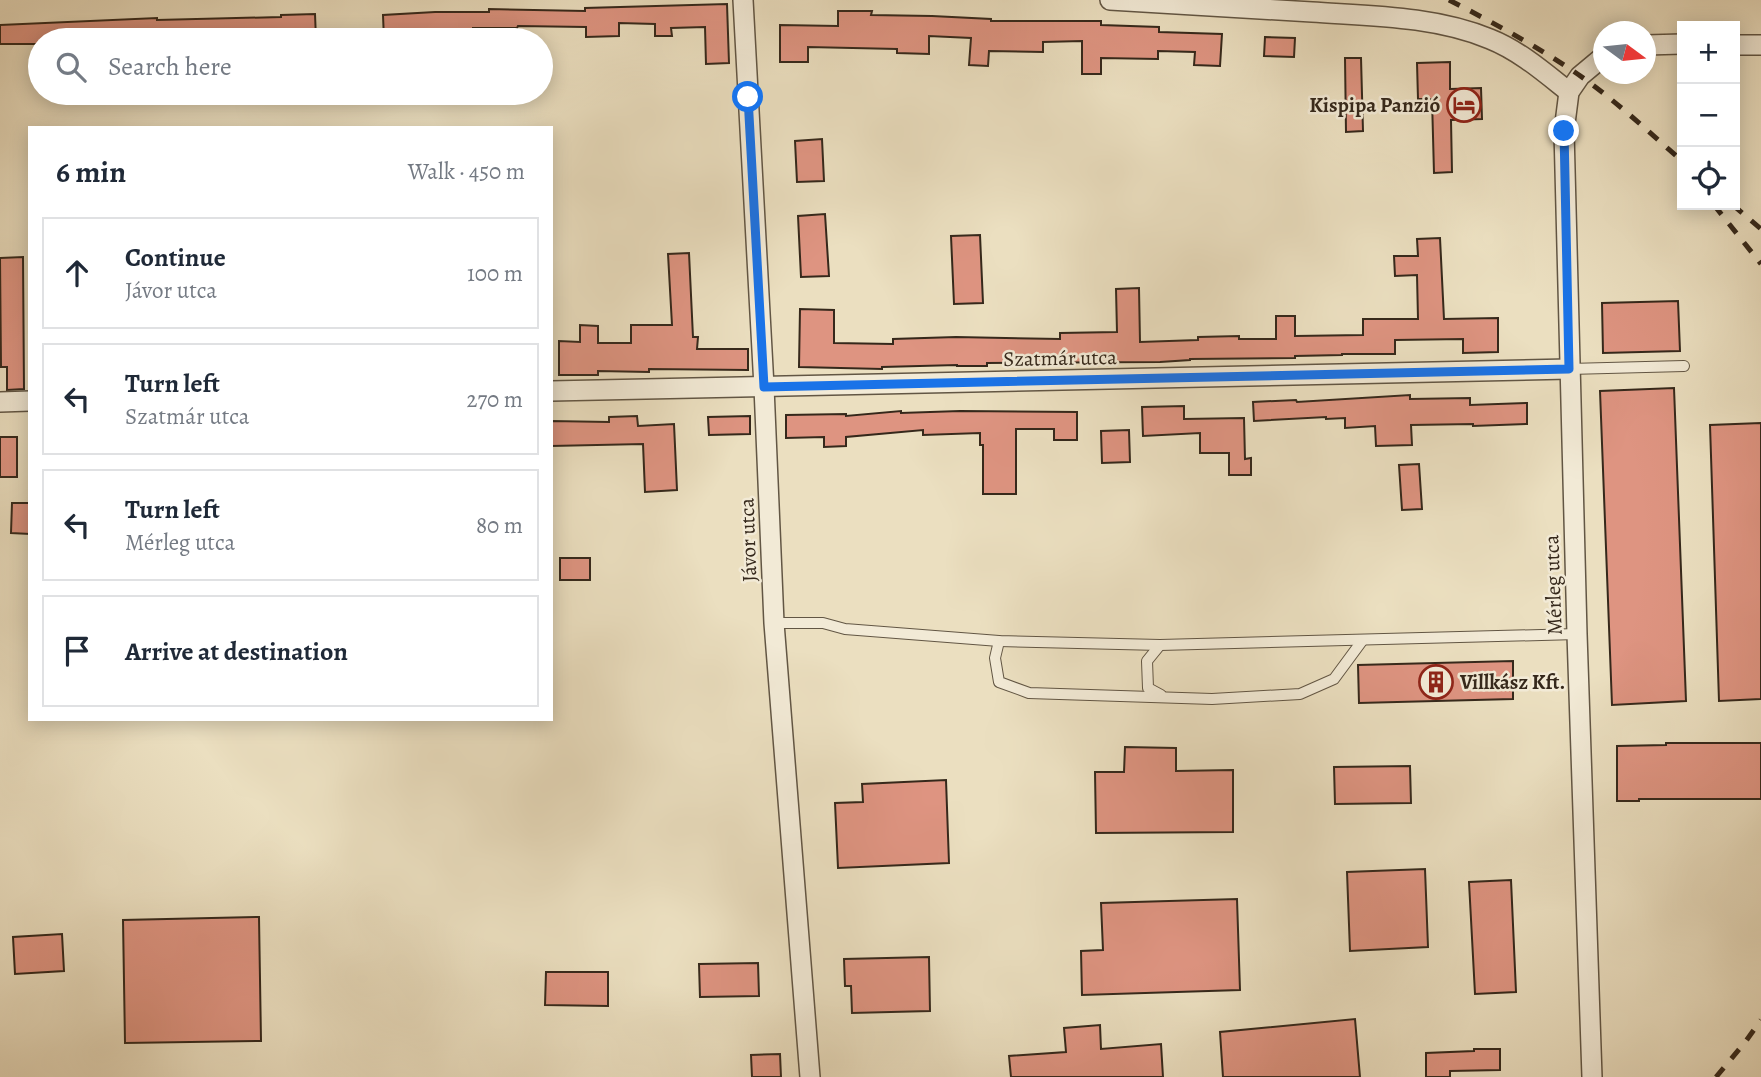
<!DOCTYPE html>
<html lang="en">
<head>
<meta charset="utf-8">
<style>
  body { margin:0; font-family:Alegreya,serif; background:#f2f2f3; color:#1f2937 }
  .controls { position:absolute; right:21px; top:21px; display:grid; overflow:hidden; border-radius:0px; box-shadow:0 4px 18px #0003 }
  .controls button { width:63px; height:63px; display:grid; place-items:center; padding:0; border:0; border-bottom:2px solid #e0e1e3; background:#fff; color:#1f2937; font:35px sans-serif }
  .compass { position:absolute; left:1593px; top:21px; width:63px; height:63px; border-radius:50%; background:#fff; box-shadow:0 4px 18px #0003; rotate:105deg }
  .stop { position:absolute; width:21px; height:21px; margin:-16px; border:5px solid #1a73e8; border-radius:50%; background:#fff }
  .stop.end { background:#1a73e8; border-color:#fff; box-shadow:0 2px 7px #0008 }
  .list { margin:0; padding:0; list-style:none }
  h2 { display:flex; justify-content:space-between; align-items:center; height:91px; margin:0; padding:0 28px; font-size:30px }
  h2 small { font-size:23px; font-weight:400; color:#747a83 }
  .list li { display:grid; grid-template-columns:46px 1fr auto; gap:21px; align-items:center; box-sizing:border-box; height:112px; margin:0 14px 14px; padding:0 14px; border:2px solid #e0e1e3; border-radius:0px }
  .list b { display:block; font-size:26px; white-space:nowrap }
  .list p { margin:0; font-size:23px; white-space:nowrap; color:#747a83 }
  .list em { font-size:23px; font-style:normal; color:#747a83 }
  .icon { flex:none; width:38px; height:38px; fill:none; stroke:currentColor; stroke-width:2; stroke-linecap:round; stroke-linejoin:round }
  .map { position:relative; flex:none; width:1761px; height:1077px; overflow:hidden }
  .search { position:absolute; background:#fff; box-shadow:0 4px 18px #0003; left:28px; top:28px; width:525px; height:77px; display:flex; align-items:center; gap:18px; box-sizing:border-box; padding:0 24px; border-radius:38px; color:#747a83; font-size:26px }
  .panel { position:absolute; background:#fff; box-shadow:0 4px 18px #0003; left:28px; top:126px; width:525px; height:595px; border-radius:0px }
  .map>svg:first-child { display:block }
  .building { fill:#de9481; stroke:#35281b; stroke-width:2 }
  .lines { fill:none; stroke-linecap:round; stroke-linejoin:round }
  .lane-casing { stroke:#625644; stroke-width:12 }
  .street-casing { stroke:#625644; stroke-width:22 }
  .lane { stroke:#f2ead6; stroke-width:10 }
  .street { stroke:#f2ead6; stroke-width:19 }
  .rail { stroke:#35281b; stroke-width:5; stroke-dasharray:12 12; stroke-linecap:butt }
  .route { stroke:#1a73e8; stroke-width:9 }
  .labels { text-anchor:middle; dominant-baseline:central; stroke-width:5; stroke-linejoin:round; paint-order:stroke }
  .poi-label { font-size:21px; font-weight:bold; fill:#35281b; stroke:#f2ead6; text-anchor:end }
  .street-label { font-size:21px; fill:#35281b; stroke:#f2ead6 }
</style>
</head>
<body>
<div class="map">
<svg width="1761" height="1077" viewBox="0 0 1761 1077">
  <rect width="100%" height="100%" fill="#ebdfc0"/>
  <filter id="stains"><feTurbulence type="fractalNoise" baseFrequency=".00286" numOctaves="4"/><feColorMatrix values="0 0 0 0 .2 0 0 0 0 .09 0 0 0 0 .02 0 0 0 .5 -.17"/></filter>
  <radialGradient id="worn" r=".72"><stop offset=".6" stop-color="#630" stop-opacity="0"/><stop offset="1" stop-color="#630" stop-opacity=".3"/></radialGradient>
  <g class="building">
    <path d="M 727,4 L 729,63 L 706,64 L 705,27 L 671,28 L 672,36 L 655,36 L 655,24 L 619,23 L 619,36 L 586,37 L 586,27 L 518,26 L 517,28 L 473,28 L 473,40 L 384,40 L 383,15 L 435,12 L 489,12 L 489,9 L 585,11 L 585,8 Z"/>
    <path d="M 838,11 L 872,11 L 871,15 L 932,16 L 991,19 L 991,21 L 1101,21 L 1101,25 L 1159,27 L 1159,32 L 1222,34 L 1220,66 L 1194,65 L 1195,52 L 1158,51 L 1158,59 L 1101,58 L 1101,74 L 1082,74 L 1082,41 L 1043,42 L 1043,52 L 989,51 L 988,66 L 969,65 L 971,38 L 929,36 L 929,54 L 897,53 L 897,49 L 808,47 L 808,62 L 780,62 L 780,25 L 838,26 Z"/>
    <path d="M 315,14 L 316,39 L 281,40 L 281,35 L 184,38 L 184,35 L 103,40 L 40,40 L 40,44 L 0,44 L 0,25 L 157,18 L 157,20 L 281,17 L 281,15 Z"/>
    <path d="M 1265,37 L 1295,38 L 1294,57 L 1264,56 Z"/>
    <path d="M 1345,58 L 1361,58 L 1363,131 L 1346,132 Z"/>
    <path d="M 1450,62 L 1450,89 L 1481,88 L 1482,119 L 1451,120 L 1452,172 L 1434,173 L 1432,99 L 1418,99 L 1417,63 Z"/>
    <path d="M 822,139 L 824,181 L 797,182 L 795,141 Z"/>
    <path d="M 825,214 L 829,276 L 801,277 L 798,216 Z"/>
    <path d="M 980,235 L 983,303 L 954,304 L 951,236 Z"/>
    <path d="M 1440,238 L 1444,319 L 1498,318 L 1498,352 L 1463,353 L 1463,339 L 1395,340 L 1395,354 L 1342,354 L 1342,355 L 1295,356 L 1295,358 L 1190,359 L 1190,360 L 1160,362 L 987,363 L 987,366 L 957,366 L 957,365 L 882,367 L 882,369 L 799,367 L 800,309 L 834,310 L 834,343 L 893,344 L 893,339 L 956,337 L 1060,339 L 1060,333 L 1117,332 L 1116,289 L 1139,288 L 1140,342 L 1198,340 L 1198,337 L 1239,336 L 1239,339 L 1276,339 L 1276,316 L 1295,316 L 1295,336 L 1363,335 L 1363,319 L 1418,319 L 1417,275 L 1395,276 L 1394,256 L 1418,256 L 1417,239 Z"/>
    <path d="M 689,253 L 693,337 L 698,337 L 697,349 L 748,349 L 748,370 L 649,369 L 649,372 L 598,371 L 598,375 L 559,375 L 559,341 L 580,342 L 580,325 L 598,326 L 598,343 L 631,343 L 631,325 L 672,325 L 668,254 Z"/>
    <path d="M 23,257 L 24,389 L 7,390 L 7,367 L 1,367 L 0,258 Z"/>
    <path d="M 1678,301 L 1680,351 L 1603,353 L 1602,303 Z"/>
    <path d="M 1674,388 L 1686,701 L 1612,705 L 1600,391 Z"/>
    <path d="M 1410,395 L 1410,399 L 1470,398 L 1470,405 L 1527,403 L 1527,424 L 1473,426 L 1473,424 L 1411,425 L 1412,445 L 1376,446 L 1375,426 L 1345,428 L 1345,418 L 1326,419 L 1326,417 L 1254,421 L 1253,402 L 1296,400 L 1297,402 Z"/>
    <path d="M 1184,406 L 1184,419 L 1244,418 L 1245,459 L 1251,458 L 1251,475 L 1229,475 L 1229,453 L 1200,453 L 1200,433 L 1143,436 L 1142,407 Z"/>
    <path d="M 901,411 L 901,413 L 960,411 L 1077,412 L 1077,440 L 1054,440 L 1054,429 L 1016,429 L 1016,494 L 983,494 L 983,445 L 980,445 L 980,433 L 923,435 L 923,430 L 846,437 L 846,446 L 824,447 L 824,437 L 786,438 L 786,415 L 846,414 L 846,416 Z"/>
    <path d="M 637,416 L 638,426 L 674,424 L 677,490 L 645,492 L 643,444 L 551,446 L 551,421 L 609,422 L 609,417 Z"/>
    <path d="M 750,416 L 750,434 L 709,435 L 708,417 Z"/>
    <path d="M 1761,423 L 1761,699 L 1719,701 L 1710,425 Z"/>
    <path d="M 1129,430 L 1130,462 L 1102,463 L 1101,431 Z"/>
    <rect x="0" y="437" width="17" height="40"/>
    <path d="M 1419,464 L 1422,509 L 1402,510 L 1399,465 Z"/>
    <path d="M 12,503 L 30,503 L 30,534 L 11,533 Z"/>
    <rect x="560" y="558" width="30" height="22"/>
    <path d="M 1513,661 L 1513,699 L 1359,703 L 1358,665 Z"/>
    <path d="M 1666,743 L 1761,743 L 1761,799 L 1639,799 L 1639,801 L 1617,801 L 1617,746 L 1666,745 Z"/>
    <path d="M 1125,747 L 1176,748 L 1176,771 L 1233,770 L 1233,832 L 1096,833 L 1095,772 L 1124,772 Z"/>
    <path d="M 1410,766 L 1411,803 L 1335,804 L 1334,767 Z"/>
    <path d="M 946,780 L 949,863 L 838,868 L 835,803 L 863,802 L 862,784 Z"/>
    <path d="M 1425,869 L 1428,947 L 1350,951 L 1347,872 Z"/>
    <path d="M 1511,880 L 1516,992 L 1475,994 L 1469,882 Z"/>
    <path d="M 1237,899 L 1240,990 L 1082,995 L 1081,951 L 1103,950 L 1101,903 Z"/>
    <path d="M 259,917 L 261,1041 L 125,1043 L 123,920 Z"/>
    <path d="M 62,934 L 64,971 L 15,974 L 13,937 Z"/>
    <path d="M 929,957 L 930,1011 L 852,1013 L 851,986 L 845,986 L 844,959 Z"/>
    <path d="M 758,963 L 759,996 L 700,997 L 699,964 Z"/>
    <path d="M 546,972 L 608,972 L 608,1006 L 545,1005 Z"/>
    <path d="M 1355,1019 L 1360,1077 L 1223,1077 L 1220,1032 Z"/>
    <path d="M 1100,1025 L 1101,1049 L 1161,1044 L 1163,1077 L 1011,1077 L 1009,1056 L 1066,1052 L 1064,1028 Z"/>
    <path d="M 1474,1049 L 1500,1049 L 1500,1070 L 1450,1071 L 1450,1077 L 1426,1077 L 1426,1053 L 1474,1051 Z"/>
    <path d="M 780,1054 L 781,1077 L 752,1077 L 751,1055 Z"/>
  </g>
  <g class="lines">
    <g class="lane-casing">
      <g id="lane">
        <path d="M 1569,369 L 1684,366"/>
        <path d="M 774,623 L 823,623 L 845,629 L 999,641 L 1160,645 L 1577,634"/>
        <path d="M 999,641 L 995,658 L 999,682 L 1029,693 L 1212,699 L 1300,694 L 1334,679 L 1362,641"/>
        <path d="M 1160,645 L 1147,661 L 1148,688 L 1161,695"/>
      </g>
    </g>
    <g class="street-casing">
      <g id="street">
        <path d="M 743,0 L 764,387 L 774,623 L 810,1077"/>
        <path d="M 1110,0 C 1177,4 1244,8 1312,12 C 1370,16 1435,16 1490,39 C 1520,51 1545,73 1569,92"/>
        <path d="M 1646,45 L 1682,44"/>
        <path d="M 1735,45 L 1761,45"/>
        <path d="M 551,391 L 1569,369"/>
        <path d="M 0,402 L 30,401"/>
        <path d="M 1592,1077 L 1577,634 L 1564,131 L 1569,92 L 1580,76 L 1604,56"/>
      </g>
    </g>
    <use href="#lane" class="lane"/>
    <use href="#street" class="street"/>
    <g class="rail">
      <path d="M 1449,0 C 1494,23 1538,47 1579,75 C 1616,101 1649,132 1682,161"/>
      <path d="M 1714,205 L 1761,264"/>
      <path d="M 1733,205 L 1761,229"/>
      <path d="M 1716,1077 L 1746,1041 L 1761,1020"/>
    </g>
  </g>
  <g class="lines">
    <path class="route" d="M 748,97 L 764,387 L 1569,369 L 1564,131"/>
  </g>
  <defs>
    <g id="hotel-ring" transform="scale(1.75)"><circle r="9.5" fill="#f2ead6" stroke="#8f2418" stroke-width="1.5"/><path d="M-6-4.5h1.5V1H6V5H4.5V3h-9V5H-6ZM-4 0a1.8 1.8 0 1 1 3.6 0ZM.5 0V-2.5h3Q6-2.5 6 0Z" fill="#8f2418"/></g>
    <g id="building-ring" transform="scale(1.75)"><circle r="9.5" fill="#f2ead6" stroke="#8f2418" stroke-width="1.5"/><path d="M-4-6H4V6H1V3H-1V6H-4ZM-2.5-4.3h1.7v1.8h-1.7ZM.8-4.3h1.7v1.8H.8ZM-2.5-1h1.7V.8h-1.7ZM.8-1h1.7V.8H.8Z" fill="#8f2418"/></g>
  </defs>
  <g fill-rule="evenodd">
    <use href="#hotel-ring" x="1464" y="105"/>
    <use href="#building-ring" x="1436" y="682"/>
  </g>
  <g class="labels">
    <g class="poi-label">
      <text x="1440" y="105">Kispipa Panzió</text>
      <text x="1460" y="682" text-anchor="start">Villkász Kft.</text>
    </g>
    <g class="street-label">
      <text transform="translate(1060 358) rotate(-1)">Szatmár utca</text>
      <text transform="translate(748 540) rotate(-92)">Jávor utca</text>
      <text transform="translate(1553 585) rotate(-92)">Mérleg utca</text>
    </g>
  </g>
  <rect width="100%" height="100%" filter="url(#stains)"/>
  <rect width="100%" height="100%" fill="url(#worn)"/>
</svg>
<div class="controls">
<button>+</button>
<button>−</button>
<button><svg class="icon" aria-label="locate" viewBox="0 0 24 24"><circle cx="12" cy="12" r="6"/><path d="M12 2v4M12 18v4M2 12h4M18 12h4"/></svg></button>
</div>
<svg class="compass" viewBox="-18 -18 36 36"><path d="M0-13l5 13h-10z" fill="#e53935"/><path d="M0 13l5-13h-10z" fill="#747a83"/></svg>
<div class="stop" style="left:748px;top:97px"></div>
<div class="stop end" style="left:1564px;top:131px"></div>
<div class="search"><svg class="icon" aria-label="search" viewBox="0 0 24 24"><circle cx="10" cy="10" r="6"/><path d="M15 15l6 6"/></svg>Search here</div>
<section class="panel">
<h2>6 min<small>Walk · 450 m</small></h2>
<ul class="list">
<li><svg class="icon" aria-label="ahead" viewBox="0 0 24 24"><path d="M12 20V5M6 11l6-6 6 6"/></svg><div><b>Continue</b><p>Jávor utca</p></div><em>100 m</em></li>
<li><svg class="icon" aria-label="left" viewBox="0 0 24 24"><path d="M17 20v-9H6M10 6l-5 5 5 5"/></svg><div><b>Turn left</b><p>Szatmár utca</p></div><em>270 m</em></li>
<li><svg class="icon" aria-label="left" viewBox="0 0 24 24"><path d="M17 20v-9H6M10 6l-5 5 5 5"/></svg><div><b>Turn left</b><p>Mérleg utca</p></div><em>80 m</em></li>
<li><svg class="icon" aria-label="arrive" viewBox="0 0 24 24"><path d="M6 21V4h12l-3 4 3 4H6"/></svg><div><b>Arrive at destination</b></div></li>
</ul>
</section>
</div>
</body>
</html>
